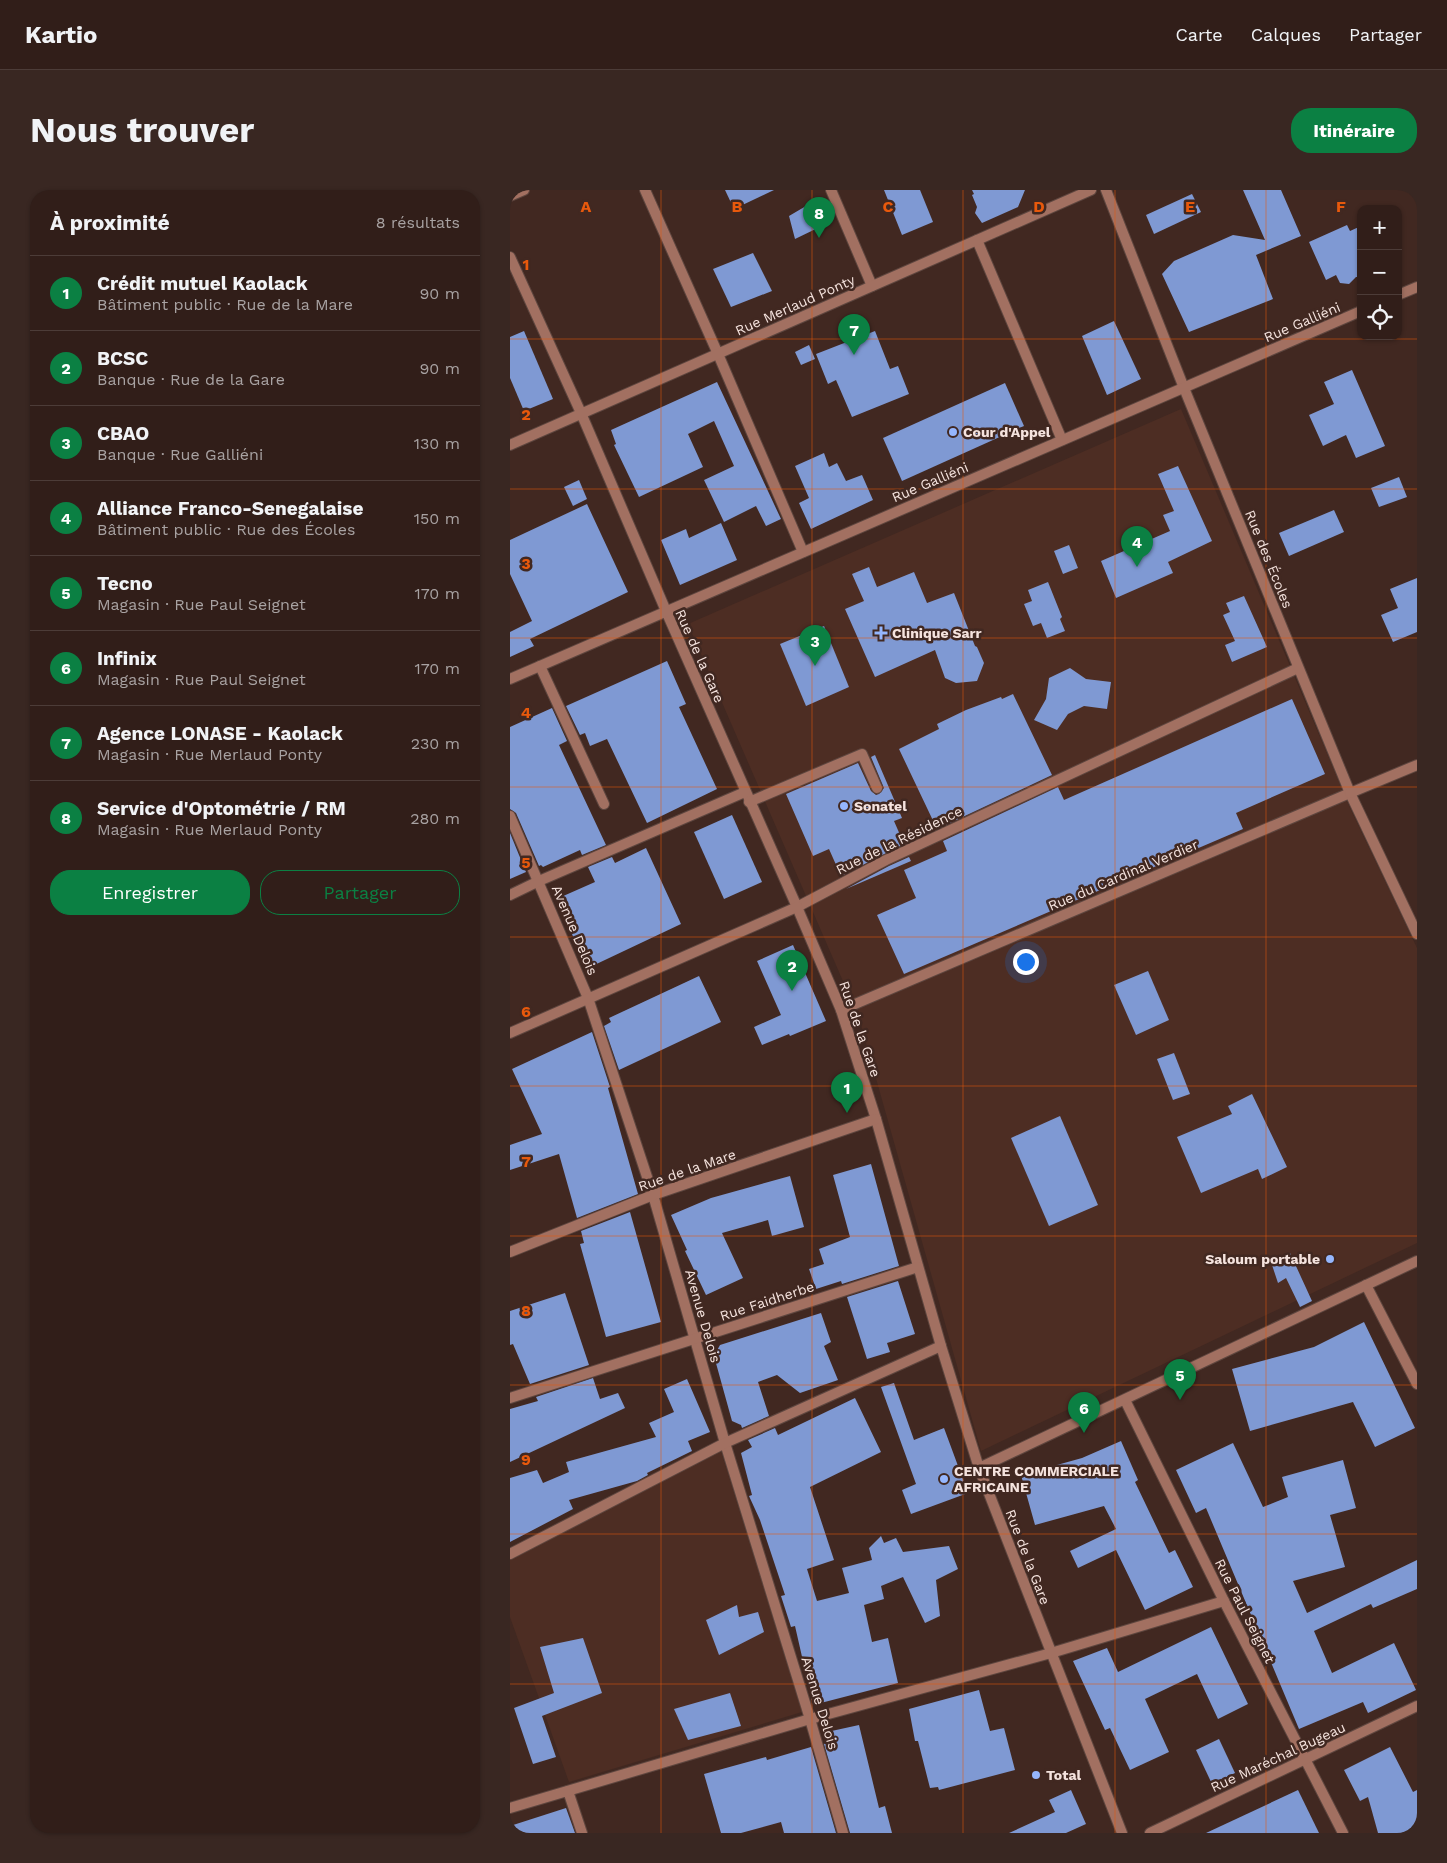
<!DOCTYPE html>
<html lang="fr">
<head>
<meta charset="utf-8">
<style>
  body { margin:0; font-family:"Work Sans",sans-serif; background:#392722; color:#f1f3f6 }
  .controls { position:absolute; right:15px; top:15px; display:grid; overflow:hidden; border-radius:10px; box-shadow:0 1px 4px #0004 }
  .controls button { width:45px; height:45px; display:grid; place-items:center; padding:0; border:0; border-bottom:1px solid #4c3c38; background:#311e19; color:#f1f3f6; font:25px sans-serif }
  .you { position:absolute; left:515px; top:771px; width:18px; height:18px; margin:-12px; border:4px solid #fff; border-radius:50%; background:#1a73e8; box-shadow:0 0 0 8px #1a73e833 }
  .badge { display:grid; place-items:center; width:32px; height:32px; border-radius:50%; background:#0b8043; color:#fff; font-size:16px; font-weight:700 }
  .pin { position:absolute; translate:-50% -41px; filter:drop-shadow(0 1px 2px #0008) }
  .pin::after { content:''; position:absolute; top:26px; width:18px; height:15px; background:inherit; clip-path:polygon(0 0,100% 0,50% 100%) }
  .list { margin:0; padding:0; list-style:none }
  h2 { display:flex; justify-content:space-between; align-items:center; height:65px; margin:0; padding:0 20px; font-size:21px }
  h2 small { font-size:16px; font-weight:400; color:#a8a2a2 }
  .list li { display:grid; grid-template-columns:32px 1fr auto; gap:15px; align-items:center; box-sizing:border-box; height:75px; padding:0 20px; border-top:1px solid #4c3c38 }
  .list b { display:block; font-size:19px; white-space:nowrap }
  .list p { margin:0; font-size:16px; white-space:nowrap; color:#a8a2a2 }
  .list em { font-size:16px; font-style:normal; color:#a8a2a2 }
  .actions { display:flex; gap:10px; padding:15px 20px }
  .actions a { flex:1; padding:11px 0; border:1px solid #0b8043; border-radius:20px; text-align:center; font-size:18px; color:#0b8043 }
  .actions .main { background:#0b8043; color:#fff }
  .icon { flex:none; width:28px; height:28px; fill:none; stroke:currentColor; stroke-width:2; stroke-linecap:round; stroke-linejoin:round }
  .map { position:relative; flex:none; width:907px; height:1643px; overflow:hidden; border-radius:20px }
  header { display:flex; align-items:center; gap:30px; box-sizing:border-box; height:70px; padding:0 25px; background:#311e19; border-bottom:1px solid #4c3c38 }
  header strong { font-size:24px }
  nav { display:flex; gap:28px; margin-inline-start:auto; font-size:18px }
  .intro { display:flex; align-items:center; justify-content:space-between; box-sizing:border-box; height:120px; padding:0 30px }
  h1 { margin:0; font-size:35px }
  .button { padding:12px 22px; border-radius:20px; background:#0b8043; color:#fff; font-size:18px; font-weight:700 }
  main { display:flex; gap:30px; padding:0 30px }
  aside { flex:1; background:#311e19; border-radius:20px; box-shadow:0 1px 4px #0004 }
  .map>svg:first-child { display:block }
  .built { fill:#4d2d23 }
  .building { fill:#7f99d3 }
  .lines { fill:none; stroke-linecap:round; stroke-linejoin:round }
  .service-casing { stroke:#5e463f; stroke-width:12 }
  .minor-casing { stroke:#5e463f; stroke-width:12 }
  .tertiary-casing { stroke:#5e463f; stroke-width:12 }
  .service { stroke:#a27061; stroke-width:10 }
  .minor { stroke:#a27061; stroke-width:10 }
  .tertiary { stroke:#a27061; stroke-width:10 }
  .grid { fill:none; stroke:#e8590c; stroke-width:1; stroke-opacity:0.55 }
  .poi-dot { fill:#95b6fd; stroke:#412821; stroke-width:2 }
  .labels { text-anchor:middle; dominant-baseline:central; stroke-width:5; stroke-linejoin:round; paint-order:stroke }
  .street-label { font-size:14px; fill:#f5e3de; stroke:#412821 }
  .poi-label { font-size:14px; font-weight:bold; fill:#f5e3de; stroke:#412821; text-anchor:start }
  .grid-label { font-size:16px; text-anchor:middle; font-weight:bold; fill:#e8590c; stroke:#412821; stroke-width:5; stroke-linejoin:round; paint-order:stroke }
</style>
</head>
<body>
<header>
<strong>Kartio</strong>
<nav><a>Carte</a><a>Calques</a><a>Partager</a></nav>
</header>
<div class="intro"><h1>Nous trouver</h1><a class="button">Itinéraire</a></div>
<main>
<aside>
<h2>À proximité<small>8 résultats</small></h2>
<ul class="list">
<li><span class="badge">1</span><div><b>Crédit mutuel Kaolack</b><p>Bâtiment public · Rue de la Mare</p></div><em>90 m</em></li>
<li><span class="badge">2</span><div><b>BCSC</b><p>Banque · Rue de la Gare</p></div><em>90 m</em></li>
<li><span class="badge">3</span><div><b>CBAO</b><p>Banque · Rue Galliéni</p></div><em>130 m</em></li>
<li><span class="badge">4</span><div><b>Alliance Franco-Senegalaise</b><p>Bâtiment public · Rue des Écoles</p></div><em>150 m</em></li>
<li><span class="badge">5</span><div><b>Tecno</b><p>Magasin · Rue Paul Seignet</p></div><em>170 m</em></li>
<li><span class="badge">6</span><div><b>Infinix</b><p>Magasin · Rue Paul Seignet</p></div><em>170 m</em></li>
<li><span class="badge">7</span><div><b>Agence LONASE - Kaolack</b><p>Magasin · Rue Merlaud Ponty</p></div><em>230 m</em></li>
<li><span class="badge">8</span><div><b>Service d'Optométrie / RM</b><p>Magasin · Rue Merlaud Ponty</p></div><em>280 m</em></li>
</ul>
<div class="actions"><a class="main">Enregistrer</a><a>Partager</a></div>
</aside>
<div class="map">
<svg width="907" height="1643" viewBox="0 0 907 1643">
  <rect width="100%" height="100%" fill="#412821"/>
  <g class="built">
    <path d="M 671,219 L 841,620 L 907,758 L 907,1053 L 471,1261 L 349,828 L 178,434 Z"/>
    <path d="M 211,1261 L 292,1522 L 59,1592 L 0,1427 L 0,1370 Z"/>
  </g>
  <g class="building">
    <path d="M 215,0 L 264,0 L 224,19 Z"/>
    <path d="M 374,0 L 410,0 L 423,32 L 392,45 Z"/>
    <path d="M 462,0 L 515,0 L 508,17 L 472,33 L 465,23 L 467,17 L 462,5 L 464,4 Z"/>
    <path d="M 733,0 L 771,0 L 791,46 L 746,65 L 763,109 L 679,142 L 652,84 L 664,71 L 723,45 L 755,50 Z"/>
    <path d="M 682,4 L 691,22 L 644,44 L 636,25 Z"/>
    <path d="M 305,13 L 316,34 L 285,49 L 279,26 L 296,16 L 298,19 Z"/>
    <path d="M 837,35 L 840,41 L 851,36 L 851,87 L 846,87 L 839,94 L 830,93 L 826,85 L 816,90 L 799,52 Z"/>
    <path d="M 243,63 L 262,101 L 221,117 L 203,79 Z"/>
    <path d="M 604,131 L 631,189 L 597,205 L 572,146 Z"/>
    <path d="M 14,141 L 43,209 L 14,221 L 0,188 L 0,147 Z"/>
    <path d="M 365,141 L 380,179 L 388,176 L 399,204 L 342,227 L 326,190 L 318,194 L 306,164 Z"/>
    <path d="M 299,155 L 305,169 L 291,175 L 285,162 Z"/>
    <path d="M 842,180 L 875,256 L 846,268 L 836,245 L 813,256 L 799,225 L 824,214 L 814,192 Z"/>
    <path d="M 207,192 L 271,329 L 256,336 L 246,316 L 214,332 L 194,290 L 224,276 L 204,231 L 178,244 L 193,277 L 129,307 L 104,255 L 106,254 L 101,240 Z"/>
    <path d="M 495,193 L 514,236 L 392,291 L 373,248 Z"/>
    <path d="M 314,263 L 319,277 L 327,273 L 336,291 L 352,285 L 363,310 L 301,339 L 289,313 L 299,308 L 285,276 Z"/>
    <path d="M 668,276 L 702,351 L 658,372 L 663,383 L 606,408 L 591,371 L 660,341 L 653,325 L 664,321 L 648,284 Z"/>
    <path d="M 889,287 L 897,307 L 869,317 L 861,298 Z"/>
    <path d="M 69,290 L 77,309 L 63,316 L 54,297 Z"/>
    <path d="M 77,314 L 118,402 L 20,449 L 24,456 L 0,467 L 0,442 L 22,431 L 0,384 L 0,350 Z"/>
    <path d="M 824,320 L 834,342 L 779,366 L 769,343 Z"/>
    <path d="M 211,333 L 227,370 L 170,395 L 151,350 L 176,339 L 179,348 Z"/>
    <path d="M 559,355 L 568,378 L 553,384 L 544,361 Z"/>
    <path d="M 359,377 L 367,397 L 404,382 L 417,413 L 444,403 L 465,456 L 467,457 L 474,473 L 467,491 L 446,493 L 435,488 L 425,460 L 365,487 L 335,419 L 354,411 L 342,384 Z"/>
    <path d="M 907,388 L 907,442 L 883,452 L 871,425 L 888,418 L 880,399 Z"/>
    <path d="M 538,392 L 552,427 L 550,429 L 555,441 L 537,448 L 531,433 L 523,436 L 514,414 L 522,411 L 518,400 Z"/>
    <path d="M 734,406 L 757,457 L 722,472 L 715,455 L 725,451 L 713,425 L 720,422 L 716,413 Z"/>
    <path d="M 314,436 L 339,497 L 296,516 L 270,454 Z"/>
    <path d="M 157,471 L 176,514 L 169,517 L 207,599 L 137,633 L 97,549 L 80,556 L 75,543 L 70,545 L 56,516 Z"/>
    <path d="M 560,478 L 576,489 L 601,492 L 597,519 L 574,516 L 558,524 L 547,540 L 524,530 L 536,509 L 539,488 Z"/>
    <path d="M 503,504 L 542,585 L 427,639 L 389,559 L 429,539 L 427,534 L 456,520 L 491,507 L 492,509 Z"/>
    <path d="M 782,509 L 815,584 L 726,623 L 733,639 L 394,784 L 367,725 L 406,708 L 394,680 L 437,661 L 433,651 L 548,597 L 554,610 Z"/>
    <path d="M 42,518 L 57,551 L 49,555 L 96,655 L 72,665 L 70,660 L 33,677 L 31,675 L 29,676 L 6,623 L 0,619 L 0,537 Z"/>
    <path d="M 365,565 L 392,628 L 384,631 L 394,654 L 331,686 L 319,659 L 303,666 L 276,604 L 348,573 L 361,601 L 366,605 L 369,604 L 374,598 L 361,567 Z"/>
    <path d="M 222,625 L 252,692 L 214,709 L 184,642 Z"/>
    <path d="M 0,643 L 16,682 L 0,689 Z"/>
    <path d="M 136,658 L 171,734 L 78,778 L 60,740 L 64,738 L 51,707 L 85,692 L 78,677 L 102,667 L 105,673 Z"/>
    <path d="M 399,667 L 401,671 L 336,699 L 379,676 Z"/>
    <path d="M 283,755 L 316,831 L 280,846 L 279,844 L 252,855 L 244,837 L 271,825 L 247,771 Z"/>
    <path d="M 638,781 L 659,830 L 626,845 L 604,795 Z"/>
    <path d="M 189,786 L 211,832 L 109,880 L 94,836 L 101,832 L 99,828 Z"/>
    <path d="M 82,842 L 100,897 L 98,898 L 128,1004 L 67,1028 L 49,964 L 0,980 L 0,955 L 32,944 L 2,879 Z"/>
    <path d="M 664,863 L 680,904 L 663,910 L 647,869 Z"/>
    <path d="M 742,904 L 777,977 L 752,989 L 748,979 L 691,1003 L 667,947 L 722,924 L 718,916 Z"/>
    <path d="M 550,926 L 588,1015 L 539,1036 L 501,948 Z"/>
    <path d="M 361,974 L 389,1076 L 332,1094 L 331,1091 L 306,1099 L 299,1079 L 314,1074 L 309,1059 L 340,1047 L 323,985 Z"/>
    <path d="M 280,986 L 294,1037 L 262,1046 L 258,1030 L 212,1043 L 233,1088 L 196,1105 L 175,1061 L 177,1060 L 161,1025 L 201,1008 Z"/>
    <path d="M 120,1022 L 151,1132 L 96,1147 L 70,1054 L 74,1053 L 71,1041 Z"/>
    <path d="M 780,1063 L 802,1111 L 790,1117 L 776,1088 L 768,1093 L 762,1075 Z"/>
    <path d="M 388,1091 L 405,1144 L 377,1153 L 380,1162 L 357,1169 L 337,1107 Z"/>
    <path d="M 55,1103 L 79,1175 L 20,1194 L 3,1154 L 0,1155 L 0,1121 Z"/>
    <path d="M 311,1123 L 321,1152 L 314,1156 L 328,1190 L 290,1203 L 267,1185 L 248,1192 L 259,1226 L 232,1238 L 231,1235 L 222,1231 L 204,1166 L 210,1155 Z"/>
    <path d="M 854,1132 L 905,1238 L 865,1257 L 843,1212 L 740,1241 L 722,1179 L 804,1157 Z"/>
    <path d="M 83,1188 L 90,1209 L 108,1203 L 115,1218 L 0,1272 L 0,1219 L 28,1211 L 26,1207 Z"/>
    <path d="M 177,1189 L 200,1242 L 178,1251 L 182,1261 L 137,1283 L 138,1285 L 127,1291 L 59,1310 L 63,1319 L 0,1352 L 0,1288 L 27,1280 L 33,1293 L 59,1282 L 56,1272 L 146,1247 L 139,1233 L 164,1222 L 154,1199 Z"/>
    <path d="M 384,1193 L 404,1250 L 434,1238 L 458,1303 L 401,1324 L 392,1300 L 406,1294 L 371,1197 Z"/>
    <path d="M 345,1208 L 371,1262 L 300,1297 L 324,1370 L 297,1379 L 307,1411 L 339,1403 L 332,1378 L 362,1370 L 359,1358 L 371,1346 L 374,1353 L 386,1348 L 393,1362 L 439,1356 L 448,1379 L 426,1390 L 430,1426 L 415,1433 L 393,1387 L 371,1396 L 374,1409 L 354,1415 L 362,1452 L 378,1448 L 388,1493 L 303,1515 L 285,1436 L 281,1437 L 271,1406 L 275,1405 L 250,1330 L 239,1306 L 242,1305 L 231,1263 L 242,1257 L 238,1250 L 265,1238 L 268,1245 Z"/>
    <path d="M 611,1251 L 628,1290 L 625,1292 L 659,1363 L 665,1360 L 683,1397 L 635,1420 L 606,1360 L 568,1378 L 560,1361 L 606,1339 L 594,1316 L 525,1335 L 511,1285 L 572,1268 Z"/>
    <path d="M 723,1253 L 753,1317 L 778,1307 L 772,1287 L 833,1270 L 846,1318 L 820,1325 L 835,1377 L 783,1391 L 797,1423 L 907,1370 L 907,1399 L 863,1418 L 861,1414 L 804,1441 L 822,1483 L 884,1453 L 906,1500 L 858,1523 L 853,1512 L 789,1539 L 696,1318 L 686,1323 L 666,1280 Z"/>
    <path d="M 227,1415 L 229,1427 L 248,1422 L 254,1442 L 209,1465 L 196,1430 Z"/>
    <path d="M 701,1437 L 738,1514 L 708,1529 L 687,1484 L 635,1509 L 659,1562 L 620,1580 L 600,1538 L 595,1540 L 563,1471 L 597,1458 L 608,1482 Z"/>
    <path d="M 73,1448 L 92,1503 L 32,1526 L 46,1567 L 23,1574 L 4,1518 L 44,1503 L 30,1457 Z"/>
    <path d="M 469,1500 L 480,1541 L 494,1538 L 505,1580 L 429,1600 L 428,1597 L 420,1598 L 408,1551 L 405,1551 L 399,1519 Z"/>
    <path d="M 220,1503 L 231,1536 L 178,1550 L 164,1519 Z"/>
    <path d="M 349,1535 L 369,1618 L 375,1616 L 382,1643 L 340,1643 L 314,1554 L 320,1552 L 317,1542 Z"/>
    <path d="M 709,1549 L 725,1583 L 702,1594 L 686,1560 Z"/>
    <path d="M 301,1557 L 326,1643 L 274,1643 L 271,1632 L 231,1643 L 211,1643 L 194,1584 L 256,1567 L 257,1570 Z"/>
    <path d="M 880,1557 L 903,1602 L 907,1600 L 907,1643 L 868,1643 L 858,1607 L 850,1611 L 834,1580 Z"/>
    <path d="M 561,1600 L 576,1634 L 556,1643 L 499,1643 L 545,1622 L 539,1610 Z"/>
    <path d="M 788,1600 L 809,1643 L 696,1643 Z"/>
    <path d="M 56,1618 L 65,1643 L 0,1643 L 0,1636 Z"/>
  </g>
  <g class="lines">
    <g class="service-casing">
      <g id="service">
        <path d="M 287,717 L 376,670 L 788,478"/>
        <path d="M 331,820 L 840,603"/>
      </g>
    </g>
    <g class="minor-casing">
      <g id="minor">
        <path d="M 135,0 L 208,164 L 293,362"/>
        <path d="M 321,0 L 362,96"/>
        <path d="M 596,0 L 674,198 L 840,603 L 907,744"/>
        <path d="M 0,6 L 14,0"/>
        <path d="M 467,50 L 552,250"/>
        <path d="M 0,67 L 71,223 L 156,421 L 287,717 L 331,820 L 366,929 L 431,1156 L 469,1278 L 612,1643"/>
        <path d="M 0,255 L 581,0"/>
        <path d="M 30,476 L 94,614"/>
        <path d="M 840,603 L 907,575"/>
        <path d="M 239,612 L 352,564 L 367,598"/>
        <path d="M 0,626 L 78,808 L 143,1005 L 215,1253 L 300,1529 L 333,1643"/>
        <path d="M 0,705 L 29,691 L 235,602"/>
        <path d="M 0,843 L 287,717"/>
        <path d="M 0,1062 L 143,1005 L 366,929"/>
        <path d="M 856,1095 L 907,1194"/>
        <path d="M 0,1208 L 408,1077"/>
        <path d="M 615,1210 L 714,1411 L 833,1643"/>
        <path d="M 469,1278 L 907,1071"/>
        <path d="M 0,1364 L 215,1253 L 431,1156"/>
        <path d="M 58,1601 L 72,1643"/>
        <path d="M 0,1618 L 300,1529 L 541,1463 L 714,1411"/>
        <path d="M 640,1643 L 907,1516"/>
      </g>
    </g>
    <g class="tertiary-casing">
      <g id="tertiary">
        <path d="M 888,105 L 907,97"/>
        <path d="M 0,489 L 851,121"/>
      </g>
    </g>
    <use href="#service" class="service"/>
    <use href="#minor" class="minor"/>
    <use href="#tertiary" class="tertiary"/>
  </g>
  <path class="grid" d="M 151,0 L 151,1643M 302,0 L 302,1643M 453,0 L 453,1643M 605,0 L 605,1643M 756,0 L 756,1643M 0,149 L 907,149M 0,299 L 907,299M 0,448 L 907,448M 0,597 L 907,597M 0,747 L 907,747M 0,896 L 907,896M 0,1046 L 907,1046M 0,1195 L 907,1195M 0,1344 L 907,1344M 0,1494 L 907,1494"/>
  <g class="poi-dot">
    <circle cx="443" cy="242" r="5"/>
    <path d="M368.5 435.5h5v5h5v5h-5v5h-5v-5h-5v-5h5z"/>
    <circle cx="334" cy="616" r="5"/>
    <circle cx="820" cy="1069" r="5"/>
    <circle cx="434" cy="1289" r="5"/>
    <circle cx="526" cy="1585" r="5"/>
  </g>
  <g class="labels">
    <g class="street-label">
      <text transform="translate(285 115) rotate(-24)">Rue Merlaud Ponty</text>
      <text transform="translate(792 132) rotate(-23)">Rue Galliéni</text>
      <text transform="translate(420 292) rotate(-23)">Rue Galliéni</text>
      <text transform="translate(759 369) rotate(68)">Rue des Écoles</text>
      <text transform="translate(190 466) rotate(66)">Rue de la Gare</text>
      <text transform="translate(389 650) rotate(-26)">Rue de la Résidence</text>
      <text transform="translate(613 685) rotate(-23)">Rue du Cardinal Verdier</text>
      <text transform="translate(65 740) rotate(67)">Avenue Delois</text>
      <text transform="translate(350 839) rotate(71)">Rue de la Gare</text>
      <text transform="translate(177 980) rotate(-19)">Rue de la Mare</text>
      <text transform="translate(257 1111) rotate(-18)">Rue Faidherbe</text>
      <text transform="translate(193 1126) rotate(74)">Avenue Delois</text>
      <text transform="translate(518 1367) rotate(69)">Rue de la Gare</text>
      <text transform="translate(735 1421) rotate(63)">Rue Paul Seignet</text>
      <text transform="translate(310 1513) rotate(73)">Avenue Delois</text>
      <text transform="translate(768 1567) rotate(-25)">Rue Maréchal Bugeau</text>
    </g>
    <g class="poi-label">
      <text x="453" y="242">Cour d'Appel</text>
      <text x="382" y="443">Clinique Sarr</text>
      <text x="344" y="616">Sonatel</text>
      <text x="810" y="1069" text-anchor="end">Saloum portable</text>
      <text x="444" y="1281">CENTRE COMMERCIALE<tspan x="444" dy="16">AFRICAINE</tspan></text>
      <text x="536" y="1585">Total</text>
    </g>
  </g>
  <g class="grid-label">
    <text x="76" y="22">A</text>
    <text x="227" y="22">B</text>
    <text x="378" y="22">C</text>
    <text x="529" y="22">D</text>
    <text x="680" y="22">E</text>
    <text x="831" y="22">F</text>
    <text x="16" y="80">1</text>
    <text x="16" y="230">2</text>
    <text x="16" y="379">3</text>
    <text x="16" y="528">4</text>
    <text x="16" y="678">5</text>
    <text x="16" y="827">6</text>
    <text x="16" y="977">7</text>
    <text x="16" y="1126">8</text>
    <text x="16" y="1275">9</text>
  </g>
</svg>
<div class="controls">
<button>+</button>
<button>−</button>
<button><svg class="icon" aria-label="locate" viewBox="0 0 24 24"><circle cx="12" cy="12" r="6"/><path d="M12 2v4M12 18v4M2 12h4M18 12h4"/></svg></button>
</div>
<div class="you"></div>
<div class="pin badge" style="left:337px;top:923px">1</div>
<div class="pin badge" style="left:282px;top:801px">2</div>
<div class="pin badge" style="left:305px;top:476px">3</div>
<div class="pin badge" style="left:627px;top:377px">4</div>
<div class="pin badge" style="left:670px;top:1210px">5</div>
<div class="pin badge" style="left:574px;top:1243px">6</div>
<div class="pin badge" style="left:344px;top:165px">7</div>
<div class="pin badge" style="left:309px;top:48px">8</div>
</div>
</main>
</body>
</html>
